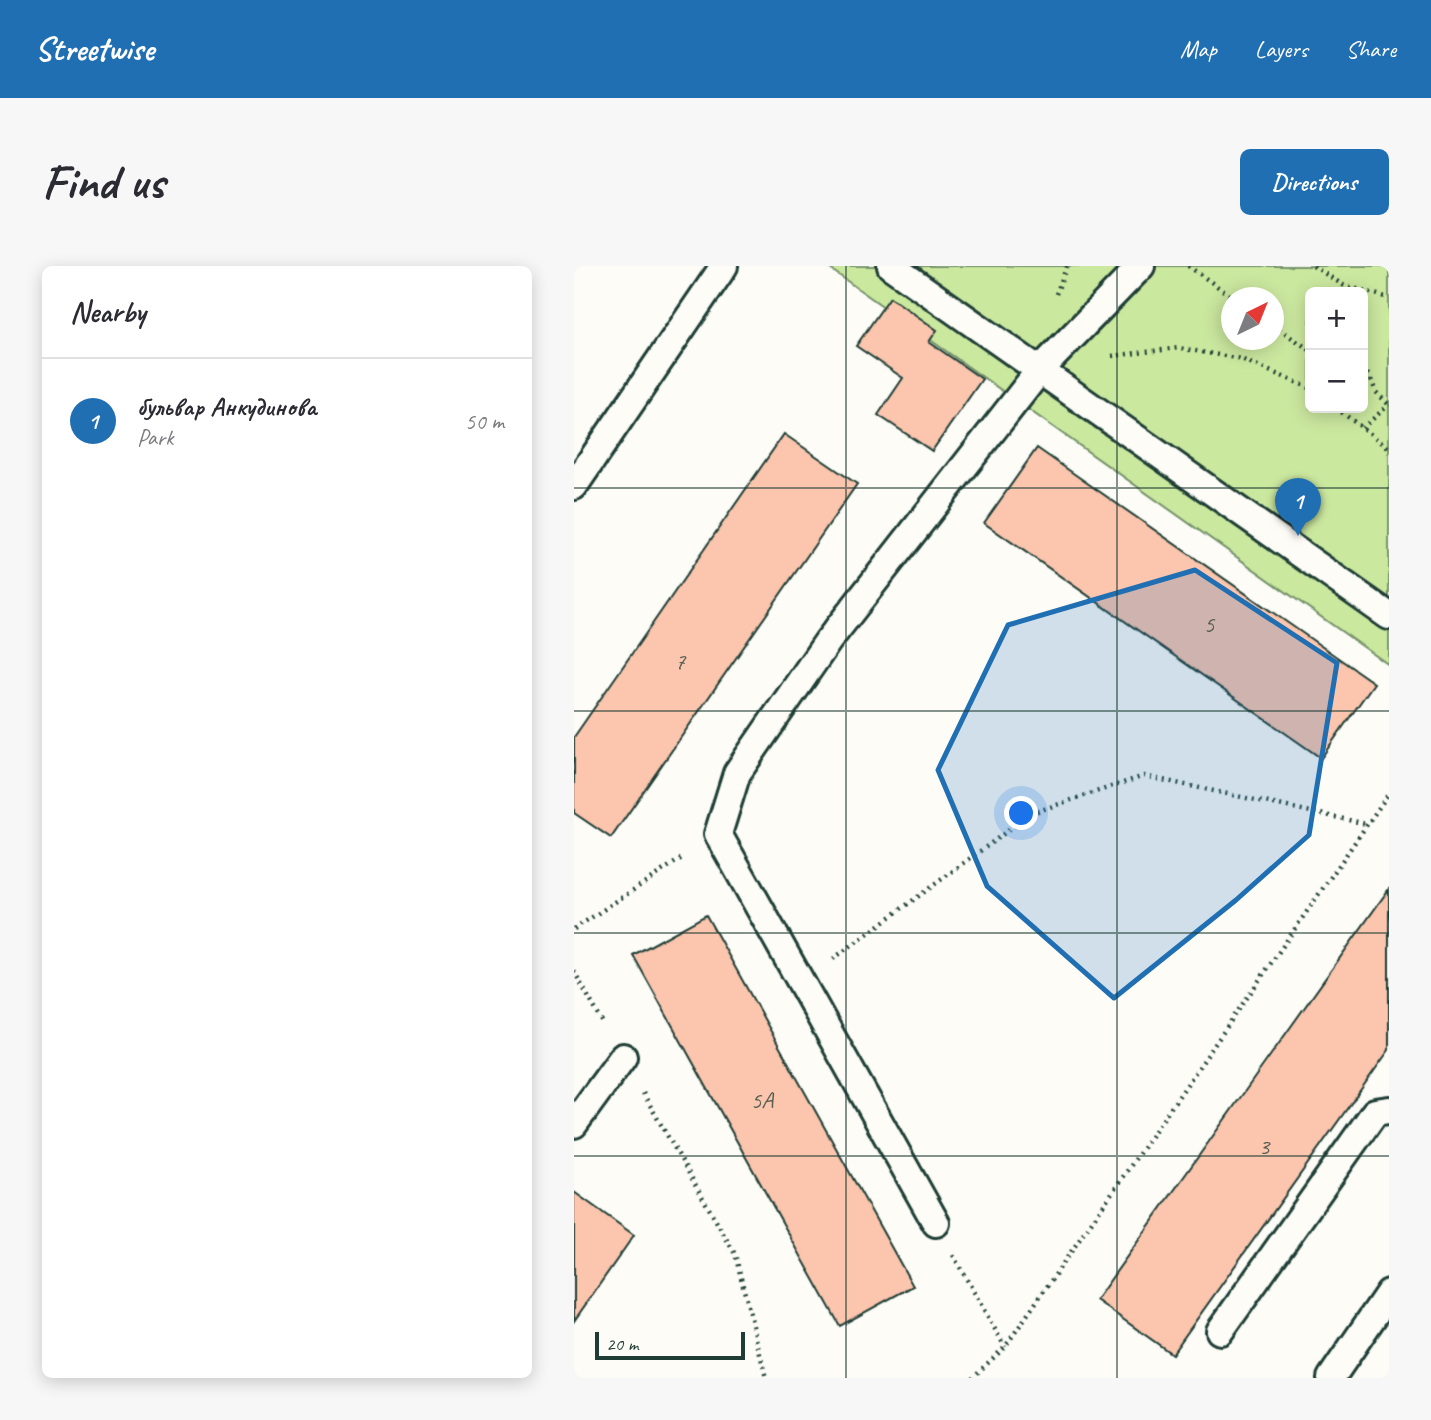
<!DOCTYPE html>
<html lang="en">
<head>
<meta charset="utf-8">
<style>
  body { margin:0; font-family:Caveat,sans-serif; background:#f7f7f7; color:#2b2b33 }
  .controls { position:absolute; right:21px; top:21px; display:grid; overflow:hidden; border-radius:10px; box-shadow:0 4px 18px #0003 }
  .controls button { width:63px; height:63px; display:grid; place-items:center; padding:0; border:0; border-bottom:2px solid #e1e1e2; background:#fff; color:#2b2b33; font:35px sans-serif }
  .compass { position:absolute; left:647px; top:21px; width:63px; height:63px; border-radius:50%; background:#fff; box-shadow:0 4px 18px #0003; rotate:43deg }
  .scale { position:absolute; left:21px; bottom:18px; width:150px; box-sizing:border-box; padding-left:7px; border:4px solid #1f3d34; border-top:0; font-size:19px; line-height:24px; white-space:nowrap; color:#1f3d34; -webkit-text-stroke:5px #fdfcf7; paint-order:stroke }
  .you { position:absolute; left:448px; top:548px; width:24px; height:24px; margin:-18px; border:5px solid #fff; border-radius:50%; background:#1a73e8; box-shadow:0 0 0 10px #1a73e833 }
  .badge { display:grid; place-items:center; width:46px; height:46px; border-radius:50%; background:#1f6fb2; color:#fff; font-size:23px; font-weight:700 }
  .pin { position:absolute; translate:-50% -58px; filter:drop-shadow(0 2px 4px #0008) }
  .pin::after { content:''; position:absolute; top:37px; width:24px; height:21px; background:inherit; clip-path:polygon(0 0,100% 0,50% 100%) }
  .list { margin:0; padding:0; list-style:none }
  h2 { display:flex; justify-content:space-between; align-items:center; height:91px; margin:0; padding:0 28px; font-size:30px }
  h2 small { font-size:23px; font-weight:400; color:#7c7c81 }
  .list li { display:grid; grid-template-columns:46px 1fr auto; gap:21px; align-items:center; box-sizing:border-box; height:126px; padding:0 28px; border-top:2px solid #e1e1e2 }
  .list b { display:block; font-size:26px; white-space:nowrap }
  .list p { margin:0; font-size:23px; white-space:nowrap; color:#7c7c81 }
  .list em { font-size:23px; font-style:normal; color:#7c7c81 }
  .map { position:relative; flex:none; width:815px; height:1112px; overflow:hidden; border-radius:10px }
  header { display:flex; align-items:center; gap:42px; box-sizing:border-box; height:98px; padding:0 35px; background:#1f6fb2; color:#fff }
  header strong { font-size:33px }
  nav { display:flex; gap:38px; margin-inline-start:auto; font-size:24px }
  .intro { display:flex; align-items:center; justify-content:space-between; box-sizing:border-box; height:168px; padding:0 42px }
  h1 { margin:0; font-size:49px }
  .button { padding:18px 32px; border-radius:10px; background:#1f6fb2; color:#fff; font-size:24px; font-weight:700 }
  main { display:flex; gap:42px; padding:0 42px }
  aside { flex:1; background:#fff; border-radius:10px; box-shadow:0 4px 18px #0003 }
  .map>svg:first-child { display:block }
  .green { fill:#cbe89f; stroke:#75926a; stroke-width:2; fill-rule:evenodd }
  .building { fill:#fbc5ae; stroke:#1f3d34; stroke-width:2 }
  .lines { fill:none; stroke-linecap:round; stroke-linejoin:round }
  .service-casing { stroke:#1f3d34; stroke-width:32 }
  .path { stroke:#1f3d34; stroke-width:4.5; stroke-dasharray:2 5; stroke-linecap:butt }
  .service { stroke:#fdfcf7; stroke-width:26 }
  .marked { fill:#1f6fb2; fill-opacity:0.2; stroke:#1f6fb2; stroke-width:5; stroke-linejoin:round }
  .grid { fill:none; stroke:#1f3d34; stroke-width:2; stroke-opacity:0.55 }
  .labels { text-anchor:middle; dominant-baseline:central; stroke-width:6; stroke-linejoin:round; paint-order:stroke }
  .number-label { font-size:24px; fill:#565f52 }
</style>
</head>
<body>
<header>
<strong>Streetwise</strong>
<nav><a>Map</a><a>Layers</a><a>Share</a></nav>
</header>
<div class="intro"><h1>Find us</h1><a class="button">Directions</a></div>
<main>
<aside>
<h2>Nearby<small></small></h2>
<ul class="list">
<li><span class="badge">1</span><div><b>бульвар Анкудинова</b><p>Park</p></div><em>50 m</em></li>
</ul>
</aside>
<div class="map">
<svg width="815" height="1112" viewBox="0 0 815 1112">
  <rect width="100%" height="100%" fill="#fdfcf7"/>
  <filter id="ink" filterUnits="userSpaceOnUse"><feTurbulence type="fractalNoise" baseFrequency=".0143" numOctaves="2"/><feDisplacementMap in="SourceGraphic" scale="14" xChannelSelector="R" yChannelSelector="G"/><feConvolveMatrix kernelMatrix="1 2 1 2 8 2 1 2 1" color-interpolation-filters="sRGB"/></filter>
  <g filter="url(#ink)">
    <path class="green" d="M 252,0 L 815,0 L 815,399 ZM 736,26 L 789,26 L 789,142 L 736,142 ZM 657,32 L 699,32 L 699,74 L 657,74 Z"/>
    <g class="building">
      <path d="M 316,31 L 363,64 L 355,76 L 408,113 L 358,185 L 304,149 L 329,112 L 282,80 Z"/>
      <path d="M 210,168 L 283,218 L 37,572 L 0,547 L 0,471 Z"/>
      <path d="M 463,182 L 800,417 L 747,492 L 410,257 Z"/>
      <path d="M 815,623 L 815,784 L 598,1088 L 522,1034 Z"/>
      <path d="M 132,649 L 339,1020 L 266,1060 L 59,689 Z"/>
      <path d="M 0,926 L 60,969 L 0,1055 Z"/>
    </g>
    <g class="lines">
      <g class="service-casing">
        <g id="service">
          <path d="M 317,0 L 815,350"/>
          <path d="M 0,220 L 150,0"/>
          <path d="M 0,858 L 49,791"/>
          <path d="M 362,957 L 144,568 L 163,507 L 254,375 L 465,105 L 567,0"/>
          <path d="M 646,1065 L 801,846 L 815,844"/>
          <path d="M 757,1112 L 815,1027"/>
        </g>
      </g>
      <g class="path">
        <path d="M 614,0 L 660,32"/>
        <path d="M 739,0 L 769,19 L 815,32"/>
        <path d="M 482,28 L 493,0"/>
        <path d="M 699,59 L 736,84"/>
        <path d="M 538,90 L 605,82 L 667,93 L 736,122"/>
        <path d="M 789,102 L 796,111 L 802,126 L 815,139"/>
        <path d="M 762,142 L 815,182"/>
        <path d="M 788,162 L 815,139"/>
        <path d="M 0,663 L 111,590"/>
        <path d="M 259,693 L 458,547 L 570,510 L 793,558"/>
        <path d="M 0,705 L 30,759"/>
        <path d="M 69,827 L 161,988 L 192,1112"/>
        <path d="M 379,989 L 431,1081"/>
        <path d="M 398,1112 L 431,1081 L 815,527"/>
      </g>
      <use href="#service" class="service"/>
    </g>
  </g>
  <path class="marked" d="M 621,304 L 763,397 L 735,569 L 662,634 L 540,732 L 413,620 L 364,504 L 434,359 Z"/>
  <path class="grid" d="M 272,0 L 272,1112M 543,0 L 543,1112M 0,222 L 815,222M 0,445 L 815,445M 0,667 L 815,667M 0,890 L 815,890"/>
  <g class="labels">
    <g class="number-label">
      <text x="635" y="358">5</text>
      <text x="106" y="395">7</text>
      <text x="188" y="834">5А</text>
      <text x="690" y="880">3</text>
    </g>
  </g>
</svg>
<div class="controls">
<button>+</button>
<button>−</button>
</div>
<svg class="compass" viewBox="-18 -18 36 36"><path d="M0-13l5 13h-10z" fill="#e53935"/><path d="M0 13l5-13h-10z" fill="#7c7c81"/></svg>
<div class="scale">20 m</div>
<div class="you"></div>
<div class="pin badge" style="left:724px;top:270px">1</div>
</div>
</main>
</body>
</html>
